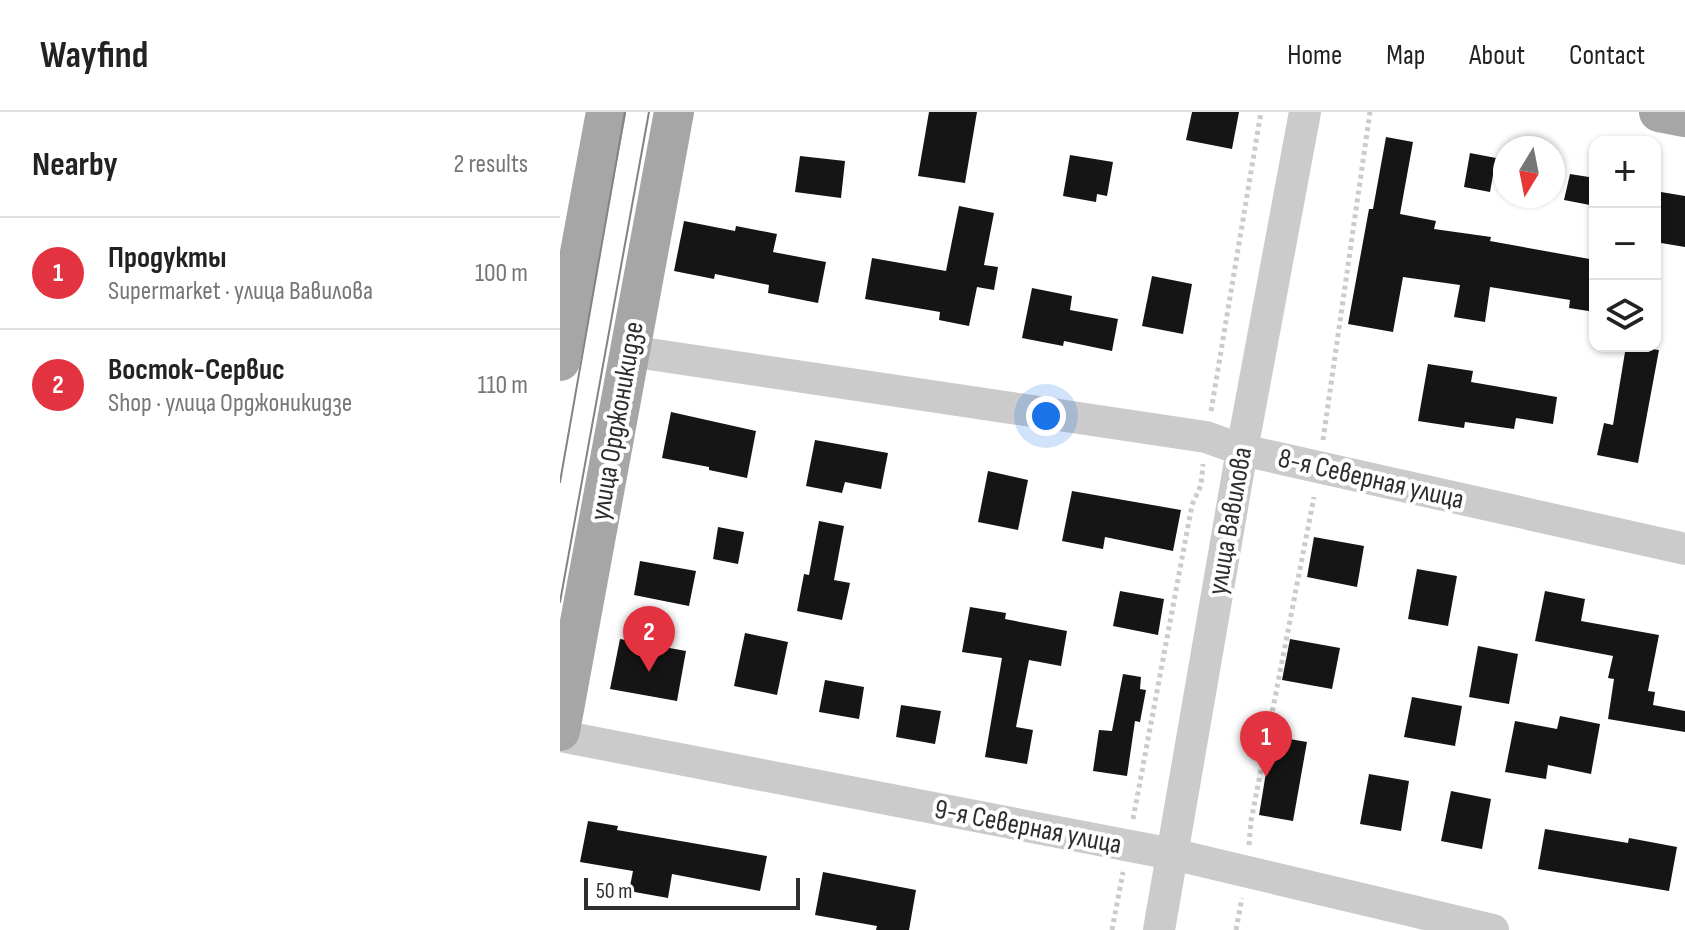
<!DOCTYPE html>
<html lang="en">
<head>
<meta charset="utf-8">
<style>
  body { margin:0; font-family:"Sofia Sans Condensed",sans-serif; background:#f2f2f2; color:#222 }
  .controls { position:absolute; right:24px; top:24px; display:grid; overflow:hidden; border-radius:16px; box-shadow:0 2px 6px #0004 }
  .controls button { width:72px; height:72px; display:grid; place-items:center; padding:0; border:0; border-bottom:2px solid #e0e0e0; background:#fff; color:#222; font:40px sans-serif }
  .compass { position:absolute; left:933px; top:24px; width:72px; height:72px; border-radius:50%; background:#fff; box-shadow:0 2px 6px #0004; rotate:190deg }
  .scale { position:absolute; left:24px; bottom:20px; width:216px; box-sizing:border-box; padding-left:8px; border:4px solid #2e2e2e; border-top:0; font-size:22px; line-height:28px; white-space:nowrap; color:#2e2e2e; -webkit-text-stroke:6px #fff; paint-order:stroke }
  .you { position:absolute; left:486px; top:304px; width:28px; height:28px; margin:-20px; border:6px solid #fff; border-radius:50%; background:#1a73e8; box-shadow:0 0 0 12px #1a73e833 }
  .badge { display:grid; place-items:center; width:52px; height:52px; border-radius:50%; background:#e33340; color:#fff; font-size:26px; font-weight:700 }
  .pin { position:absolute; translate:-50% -66px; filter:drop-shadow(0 2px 4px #0008) }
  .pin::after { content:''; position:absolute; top:42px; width:28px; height:24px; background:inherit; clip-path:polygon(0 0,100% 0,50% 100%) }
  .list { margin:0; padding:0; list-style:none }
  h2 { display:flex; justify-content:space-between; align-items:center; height:104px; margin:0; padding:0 32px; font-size:34px }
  h2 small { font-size:26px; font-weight:400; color:#767676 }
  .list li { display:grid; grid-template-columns:52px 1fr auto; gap:24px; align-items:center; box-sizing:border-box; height:112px; padding:0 32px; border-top:2px solid #e0e0e0 }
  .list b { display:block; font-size:30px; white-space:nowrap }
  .list p { margin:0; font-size:26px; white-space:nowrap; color:#767676 }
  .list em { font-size:26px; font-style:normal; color:#767676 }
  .icon { flex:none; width:44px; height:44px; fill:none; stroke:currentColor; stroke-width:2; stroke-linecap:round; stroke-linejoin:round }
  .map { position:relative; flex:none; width:1125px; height:818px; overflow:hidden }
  header { display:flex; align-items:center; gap:48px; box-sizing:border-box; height:112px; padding:0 40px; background:#fff; border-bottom:2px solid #e0e0e0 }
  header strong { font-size:38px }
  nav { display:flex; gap:44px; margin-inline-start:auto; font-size:28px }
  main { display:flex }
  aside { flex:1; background:#fff }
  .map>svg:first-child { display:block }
  .building { fill:#151515 }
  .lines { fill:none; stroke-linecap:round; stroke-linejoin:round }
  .path { stroke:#cbcbcb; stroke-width:5; stroke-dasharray:4 4; stroke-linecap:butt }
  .minor { stroke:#cbcbcb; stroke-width:32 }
  .major { stroke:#a6a6a6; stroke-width:40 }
  .tram { stroke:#838383; stroke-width:2 }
  .labels { text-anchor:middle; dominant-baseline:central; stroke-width:8; stroke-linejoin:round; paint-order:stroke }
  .street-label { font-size:28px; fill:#2e2e2e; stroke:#fff }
</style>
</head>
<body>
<header>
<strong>Wayfind</strong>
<nav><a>Home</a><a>Map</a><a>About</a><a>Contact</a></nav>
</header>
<main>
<aside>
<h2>Nearby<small>2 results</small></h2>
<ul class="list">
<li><span class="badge">1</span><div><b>Продукты</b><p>Supermarket · улица Вавилова</p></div><em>100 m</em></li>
<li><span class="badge">2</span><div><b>Восток-Сервис</b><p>Shop · улица Орджоникидзе</p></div><em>110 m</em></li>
</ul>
</aside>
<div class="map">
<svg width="1125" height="818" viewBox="0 0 1125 818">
  <rect width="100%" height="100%" fill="#fff"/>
  <g class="building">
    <path d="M 369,0 L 417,0 L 405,71 L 358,64 Z"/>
    <path d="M 632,0 L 679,0 L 672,37 L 626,28 Z"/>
    <path d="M 826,25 L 853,30 L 840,102 L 876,109 L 874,117 L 931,125 L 930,129 L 1035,148 L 1035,200 L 1009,196 L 1010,188 L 930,175 L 925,210 L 894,205 L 900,173 L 843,165 L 833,220 L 788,212 L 809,97 L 813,97 Z"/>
    <path d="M 910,41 L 936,46 L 930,80 L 904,75 Z"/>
    <path d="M 510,43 L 553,50 L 547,84 L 537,82 L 536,90 L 503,84 Z"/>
    <path d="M 240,44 L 285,49 L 281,86 L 235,80 Z"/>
    <path d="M 1010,62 L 1035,66 L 1035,94 L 1004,88 Z"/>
    <path d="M 1095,79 L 1125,84 L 1125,135 L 1095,130 Z"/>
    <path d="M 399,94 L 434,101 L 424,153 L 438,155 L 434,178 L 417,175 L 409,214 L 379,208 L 380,200 L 305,187 L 312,146 L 386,159 Z"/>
    <path d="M 124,109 L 175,119 L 176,114 L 217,122 L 213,140 L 266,150 L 258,191 L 208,181 L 209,173 L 155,162 L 154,167 L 114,159 Z"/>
    <path d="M 592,164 L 632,172 L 623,222 L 582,214 Z"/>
    <path d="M 472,176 L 512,184 L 510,198 L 558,207 L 552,239 L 504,229 L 503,234 L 462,226 Z"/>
    <path d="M 1066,234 L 1099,238 L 1078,351 L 1037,343 L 1044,311 L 1053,313 Z"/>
    <path d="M 868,252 L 913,259 L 911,270 L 997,285 L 993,312 L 956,306 L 954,317 L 905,310 L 904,316 L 858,309 Z"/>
    <path d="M 111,300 L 196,319 L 187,366 L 149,358 L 149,355 L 102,346 Z"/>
    <path d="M 255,328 L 328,341 L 321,377 L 285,370 L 282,381 L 246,374 Z"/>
    <path d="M 428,359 L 468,368 L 458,418 L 418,410 Z"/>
    <path d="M 512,379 L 621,398 L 613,439 L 545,425 L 543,437 L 502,429 Z"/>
    <path d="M 259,409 L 284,414 L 274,468 L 290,471 L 282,508 L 237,499 L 244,462 L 249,463 Z"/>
    <path d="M 158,415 L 184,420 L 178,452 L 153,447 Z"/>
    <path d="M 754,425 L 804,434 L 797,475 L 747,465 Z"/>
    <path d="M 80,449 L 136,459 L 129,494 L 74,483 Z"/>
    <path d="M 857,457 L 897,464 L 888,514 L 848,507 Z"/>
    <path d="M 560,479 L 604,487 L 598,523 L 553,514 Z"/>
    <path d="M 985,479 L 1025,487 L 1021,509 L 1099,523 L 1088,579 L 1095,580 L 1093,593 L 1125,599 L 1125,620 L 1048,607 L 1054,567 L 1048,566 L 1053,544 L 975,529 Z"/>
    <path d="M 410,495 L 446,501 L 445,507 L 507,519 L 501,554 L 469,548 L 456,615 L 473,618 L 467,652 L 425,645 L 442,546 L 402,540 Z"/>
    <path d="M 185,521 L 228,530 L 217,583 L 174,574 Z"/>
    <path d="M 60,527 L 126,539 L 117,589 L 50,577 Z"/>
    <path d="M 730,527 L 780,536 L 772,577 L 722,568 Z"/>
    <path d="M 918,534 L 958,542 L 949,592 L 909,585 Z"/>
    <path d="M 563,562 L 581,565 L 580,577 L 586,578 L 580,610 L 575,609 L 567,664 L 533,659 L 539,618 L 552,619 Z"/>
    <path d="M 265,568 L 304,575 L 299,607 L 259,600 Z"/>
    <path d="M 852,585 L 902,594 L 895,634 L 844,625 Z"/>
    <path d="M 341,593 L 381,599 L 375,632 L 336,625 Z"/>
    <path d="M 1000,604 L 1040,612 L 1031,662 L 988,653 L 986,667 L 945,660 L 955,609 L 997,617 Z"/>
    <path d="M 712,624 L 747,630 L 733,709 L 699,703 Z"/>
    <path d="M 809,662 L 849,669 L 841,719 L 800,712 Z"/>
    <path d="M 891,679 L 931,687 L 922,737 L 881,729 Z"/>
    <path d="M 28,709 L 58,714 L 57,718 L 207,744 L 200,779 L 112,762 L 108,786 L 69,779 L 73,759 L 20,750 Z"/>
    <path d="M 985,717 L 1068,731 L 1069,726 L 1117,735 L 1109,779 L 978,757 Z"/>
    <path d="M 263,760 L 356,778 L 349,818 L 316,818 L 317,814 L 255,803 Z"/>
  </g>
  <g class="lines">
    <g class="path">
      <path d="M 651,299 L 701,0"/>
      <path d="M 763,328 L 810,0"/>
      <path d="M 573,707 L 632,393 L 641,373 L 643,352"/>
      <path d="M 689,733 L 691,709 L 754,385"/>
      <path d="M 552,818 L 563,760"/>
      <path d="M 676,818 L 682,786"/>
    </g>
    <g class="minor">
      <path d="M 69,239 L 646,325 L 682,338 L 1125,437"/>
      <path d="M 0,624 L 612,742 L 933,818"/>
      <path d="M 599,818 L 682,338 L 745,0"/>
    </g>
    <g class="major">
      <path d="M 1099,0 L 1125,5"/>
      <path d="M 0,249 L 46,0"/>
      <path d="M 0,619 L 114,0"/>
    </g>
    <g class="tram">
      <path d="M 0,370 L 65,0"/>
      <path d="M 0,490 L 89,0"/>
    </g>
  </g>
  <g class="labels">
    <g class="street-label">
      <text transform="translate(57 309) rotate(-80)">улица Орджоникидзе</text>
      <text transform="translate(811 367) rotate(13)">8-я Северная улица</text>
      <text transform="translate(670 409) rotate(-80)">улица Вавилова</text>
      <text transform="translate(468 715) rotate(11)">9-я Северная улица</text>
    </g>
  </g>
</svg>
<div class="controls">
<button>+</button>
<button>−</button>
<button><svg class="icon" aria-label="layers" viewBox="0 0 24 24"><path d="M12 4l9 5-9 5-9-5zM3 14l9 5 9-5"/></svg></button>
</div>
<svg class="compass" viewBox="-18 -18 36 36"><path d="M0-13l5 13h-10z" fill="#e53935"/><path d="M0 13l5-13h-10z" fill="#767676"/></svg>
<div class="scale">50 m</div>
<div class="you"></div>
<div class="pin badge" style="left:706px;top:665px">1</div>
<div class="pin badge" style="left:89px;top:560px">2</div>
</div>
</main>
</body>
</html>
